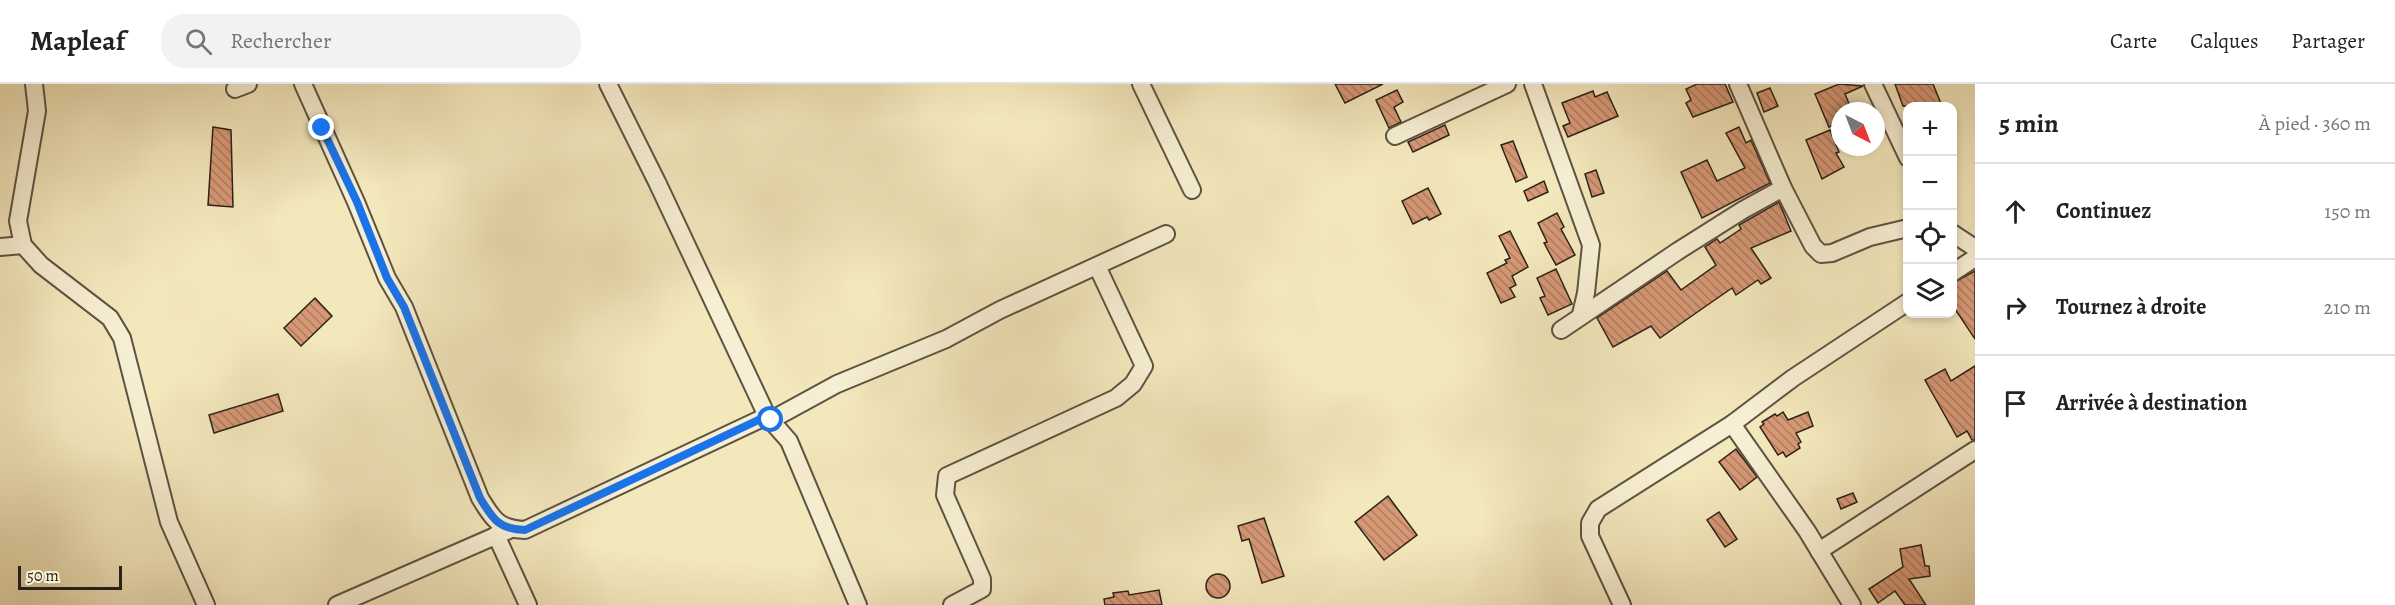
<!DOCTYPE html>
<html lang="fr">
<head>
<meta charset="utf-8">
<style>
  body { margin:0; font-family:Alegreya,serif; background:#f2f2f2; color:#222 }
  .controls { position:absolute; right:18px; top:18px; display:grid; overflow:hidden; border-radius:12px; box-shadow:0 3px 9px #0003 }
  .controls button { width:54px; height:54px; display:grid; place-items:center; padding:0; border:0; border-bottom:2px solid #e0e0e0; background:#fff; color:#222; font:30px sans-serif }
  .compass { position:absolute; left:1831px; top:18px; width:54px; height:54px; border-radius:50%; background:#fff; box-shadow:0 3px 9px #0003; rotate:138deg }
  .scale { position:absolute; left:18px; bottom:15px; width:104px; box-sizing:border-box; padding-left:6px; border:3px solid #2c221a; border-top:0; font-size:16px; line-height:21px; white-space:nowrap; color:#2c221a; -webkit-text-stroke:4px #f7efd3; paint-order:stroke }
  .stop { position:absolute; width:18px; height:18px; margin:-14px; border:4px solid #1a73e8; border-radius:50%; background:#fff }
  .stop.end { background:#1a73e8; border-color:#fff; box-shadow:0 2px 6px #0008 }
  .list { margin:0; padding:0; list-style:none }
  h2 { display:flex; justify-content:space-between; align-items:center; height:78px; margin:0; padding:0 24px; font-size:26px }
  h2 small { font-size:20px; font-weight:400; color:#767676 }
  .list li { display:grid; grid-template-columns:39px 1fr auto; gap:18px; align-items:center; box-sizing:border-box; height:96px; padding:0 24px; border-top:2px solid #e0e0e0 }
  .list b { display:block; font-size:22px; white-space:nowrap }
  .list em { font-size:20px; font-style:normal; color:#767676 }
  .icon { flex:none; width:33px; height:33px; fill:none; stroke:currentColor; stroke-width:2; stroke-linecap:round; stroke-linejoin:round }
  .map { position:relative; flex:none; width:1975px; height:521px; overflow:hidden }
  header { display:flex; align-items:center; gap:36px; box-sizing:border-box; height:84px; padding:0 30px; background:#fff; border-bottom:2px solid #e0e0e0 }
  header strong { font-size:28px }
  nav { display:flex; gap:33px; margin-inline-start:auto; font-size:21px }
  .search { width:420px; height:54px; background:#f2f2f2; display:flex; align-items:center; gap:15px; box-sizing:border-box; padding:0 21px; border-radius:24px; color:#767676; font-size:22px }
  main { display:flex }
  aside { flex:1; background:#fff }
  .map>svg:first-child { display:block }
  .building { fill:url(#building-back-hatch); stroke:#2c221a; stroke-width:1.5 }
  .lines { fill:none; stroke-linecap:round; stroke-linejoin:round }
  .street-casing { stroke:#5e5342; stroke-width:20 }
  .street { stroke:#f7efd3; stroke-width:16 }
  .route { stroke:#1a73e8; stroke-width:8 }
</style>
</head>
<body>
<header>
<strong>Mapleaf</strong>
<div class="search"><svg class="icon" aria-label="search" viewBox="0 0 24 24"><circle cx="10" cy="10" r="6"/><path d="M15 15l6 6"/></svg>Rechercher</div>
<nav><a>Carte</a><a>Calques</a><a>Partager</a></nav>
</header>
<main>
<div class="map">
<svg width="1975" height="521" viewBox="0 0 1975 521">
  <defs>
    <pattern id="building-back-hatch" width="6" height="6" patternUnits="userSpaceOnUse" patternTransform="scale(1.5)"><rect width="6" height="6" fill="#d69875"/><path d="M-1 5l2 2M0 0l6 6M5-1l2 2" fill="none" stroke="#ae7c5f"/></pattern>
  </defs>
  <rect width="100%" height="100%" fill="#f3e7bc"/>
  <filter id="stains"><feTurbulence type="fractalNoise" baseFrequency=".00333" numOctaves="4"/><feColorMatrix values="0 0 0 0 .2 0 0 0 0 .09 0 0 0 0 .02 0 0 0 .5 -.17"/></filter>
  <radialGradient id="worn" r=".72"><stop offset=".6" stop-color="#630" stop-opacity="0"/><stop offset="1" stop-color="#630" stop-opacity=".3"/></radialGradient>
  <g class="building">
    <path d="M 1335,0 L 1383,0 L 1345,19 Z"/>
    <path d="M 1697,0 L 1725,0 L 1733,18 L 1693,33 L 1686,19 L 1691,16 L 1686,5 Z"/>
    <path d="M 1839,0 L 1863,2 L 1845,10 L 1852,27 L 1840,27 L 1840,39 L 1829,43 L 1815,10 Z"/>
    <path d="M 1895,0 L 1933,0 L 1942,22 L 1903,22 Z"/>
    <path d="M 1770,4 L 1778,22 L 1764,28 L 1757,9 Z"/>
    <path d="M 1397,6 L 1403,18 L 1394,23 L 1401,38 L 1389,44 L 1376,16 Z"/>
    <path d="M 1593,7 L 1595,13 L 1607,8 L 1618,32 L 1568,53 L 1563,42 L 1570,39 L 1562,19 Z"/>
    <path d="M 1445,41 L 1449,51 L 1413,68 L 1408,58 Z"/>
    <path d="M 213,43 L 231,46 L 233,123 L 208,121 Z"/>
    <path d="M 1739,43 L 1746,59 L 1751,56 L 1770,99 L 1702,134 L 1681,88 L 1707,76 L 1717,97 L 1745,84 L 1726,49 Z"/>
    <path d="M 1830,46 L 1839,68 L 1836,69 L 1844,83 L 1822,95 L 1806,56 Z"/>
    <path d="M 1513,57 L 1527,93 L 1516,98 L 1501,61 Z"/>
    <path d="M 1596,86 L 1604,109 L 1592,113 L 1585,90 Z"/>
    <path d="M 1544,97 L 1548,108 L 1528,117 L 1524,107 Z"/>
    <path d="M 1428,104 L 1441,130 L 1429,136 L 1427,133 L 1413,140 L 1402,117 Z"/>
    <path d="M 1779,118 L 1791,147 L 1751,164 L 1771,194 L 1761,200 L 1758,196 L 1736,211 L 1732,204 L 1660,254 L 1651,242 L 1613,263 L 1597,234 L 1667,187 L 1681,206 L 1716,181 L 1705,163 L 1717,155 L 1720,159 L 1741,145 L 1739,141 Z"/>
    <path d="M 1557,129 L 1564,143 L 1561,145 L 1575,171 L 1556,181 L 1544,159 L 1547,158 L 1538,139 Z"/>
    <path d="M 1510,147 L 1528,183 L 1512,192 L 1516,201 L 1510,204 L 1515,213 L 1501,219 L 1487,189 L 1507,179 L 1505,176 L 1510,174 L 1499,152 Z"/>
    <path d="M 1556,185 L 1572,220 L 1548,231 L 1540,214 L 1545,212 L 1537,194 Z"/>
    <path d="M 1975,187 L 1975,255 L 1953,222 L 1953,199 Z"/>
    <path d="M 315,214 L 332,232 L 301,262 L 284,244 Z"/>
    <path d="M 1975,282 L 1975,356 L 1972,356 L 1967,347 L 1957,353 L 1925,296 L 1945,285 L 1951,297 Z"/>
    <path d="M 278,310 L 283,327 L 214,349 L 209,331 Z"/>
    <path d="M 1783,328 L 1788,336 L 1808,328 L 1813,342 L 1796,349 L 1801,358 L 1798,360 L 1800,364 L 1786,373 L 1783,368 L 1778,371 L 1760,343 L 1764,340 L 1762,338 L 1775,330 L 1777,332 Z"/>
    <path d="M 1736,365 L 1757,393 L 1740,406 L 1719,378 Z"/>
    <path d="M 1853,409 L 1857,418 L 1841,425 L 1837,415 Z"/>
    <path d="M 1388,412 L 1417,451 L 1384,476 L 1355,438 Z"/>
    <path d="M 1719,428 L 1737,455 L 1725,463 L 1707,436 Z"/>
    <path d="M 1264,434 L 1284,492 L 1262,499 L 1249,455 L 1242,457 L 1238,442 Z"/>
    <path d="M 1921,461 L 1925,482 L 1929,482 L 1930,492 L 1909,495 L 1926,521 L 1905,521 L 1895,507 L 1878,519 L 1869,505 L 1903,483 L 1900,465 Z"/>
    <circle cx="1218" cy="502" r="12"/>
    <path d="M 1159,506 L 1162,521 L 1105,521 L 1104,515 L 1114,513 L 1113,509 L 1128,507 L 1129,511 Z"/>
  </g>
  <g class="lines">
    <g class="street-casing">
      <g id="street">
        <path d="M 34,0 L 37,27 L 18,137 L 23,161 L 41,181 L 110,234 L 122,254 L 169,438 L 206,521"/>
        <path d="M 303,0 L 356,118 L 387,194 L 404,223 L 480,414 C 493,435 498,445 525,446 L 767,332"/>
        <path d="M 608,0 L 657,98 L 767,332 L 789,357 L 858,521"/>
        <path d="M 1141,0 L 1192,106"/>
        <path d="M 1533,0 L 1591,161 L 1586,209 L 1581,230"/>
        <path d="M 1738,0 L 1783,104 L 1813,162 L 1821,170 L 1832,169 L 1870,153 L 1908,144"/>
        <path d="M 1873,0 L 1908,74"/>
        <path d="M 235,5 L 248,0"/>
        <path d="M 1395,52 L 1507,0"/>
        <path d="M 1952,149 L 1975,164"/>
        <path d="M 0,163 L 23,161"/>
        <path d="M 1952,189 L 1975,174"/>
        <path d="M 1561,246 L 1678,167 L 1743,126 L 1783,104"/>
        <path d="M 771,336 L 837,300 L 946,255 L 1000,226 L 1166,150"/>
        <path d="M 1732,340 L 1807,447 L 1852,521"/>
        <path d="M 496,451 L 528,521"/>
        <path d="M 1819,467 L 1975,366"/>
        <path d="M 337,521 L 509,446"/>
        <path d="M 952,521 L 982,505 L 982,495 L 945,411 L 947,392 L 1116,314 L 1133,300 L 1144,282 L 1097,182"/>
        <path d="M 1622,521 L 1590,452 L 1590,439 L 1598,425 L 1732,340 L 1793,294 L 1908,218"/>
      </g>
    </g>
    <use href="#street" class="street"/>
  </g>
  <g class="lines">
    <path class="route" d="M 322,44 L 357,118 L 387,194 L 404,223 L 480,414 C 493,435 498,445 525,446 L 767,332 L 771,336"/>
  </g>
  <rect width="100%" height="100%" filter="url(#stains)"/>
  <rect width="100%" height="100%" fill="url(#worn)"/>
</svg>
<div class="controls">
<button>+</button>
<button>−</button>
<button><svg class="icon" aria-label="locate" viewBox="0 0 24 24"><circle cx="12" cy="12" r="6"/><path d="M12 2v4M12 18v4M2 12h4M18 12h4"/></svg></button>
<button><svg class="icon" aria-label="layers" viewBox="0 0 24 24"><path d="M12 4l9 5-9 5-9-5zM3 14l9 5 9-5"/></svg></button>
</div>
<svg class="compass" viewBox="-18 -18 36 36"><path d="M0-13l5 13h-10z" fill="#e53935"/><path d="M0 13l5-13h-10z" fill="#767676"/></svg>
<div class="scale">50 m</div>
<div class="stop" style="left:771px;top:336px"></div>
<div class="stop end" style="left:322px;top:44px"></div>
</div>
<aside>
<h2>5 min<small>À pied · 360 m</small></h2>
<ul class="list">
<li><svg class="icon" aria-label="ahead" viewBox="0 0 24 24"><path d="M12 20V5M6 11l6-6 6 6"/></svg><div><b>Continuez</b></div><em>150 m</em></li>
<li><svg class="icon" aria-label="right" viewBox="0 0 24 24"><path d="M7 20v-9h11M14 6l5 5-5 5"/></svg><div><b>Tournez à droite</b></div><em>210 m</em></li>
<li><svg class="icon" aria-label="arrive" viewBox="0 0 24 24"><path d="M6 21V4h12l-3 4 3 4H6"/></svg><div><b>Arrivée à destination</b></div></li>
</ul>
</aside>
</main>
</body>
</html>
